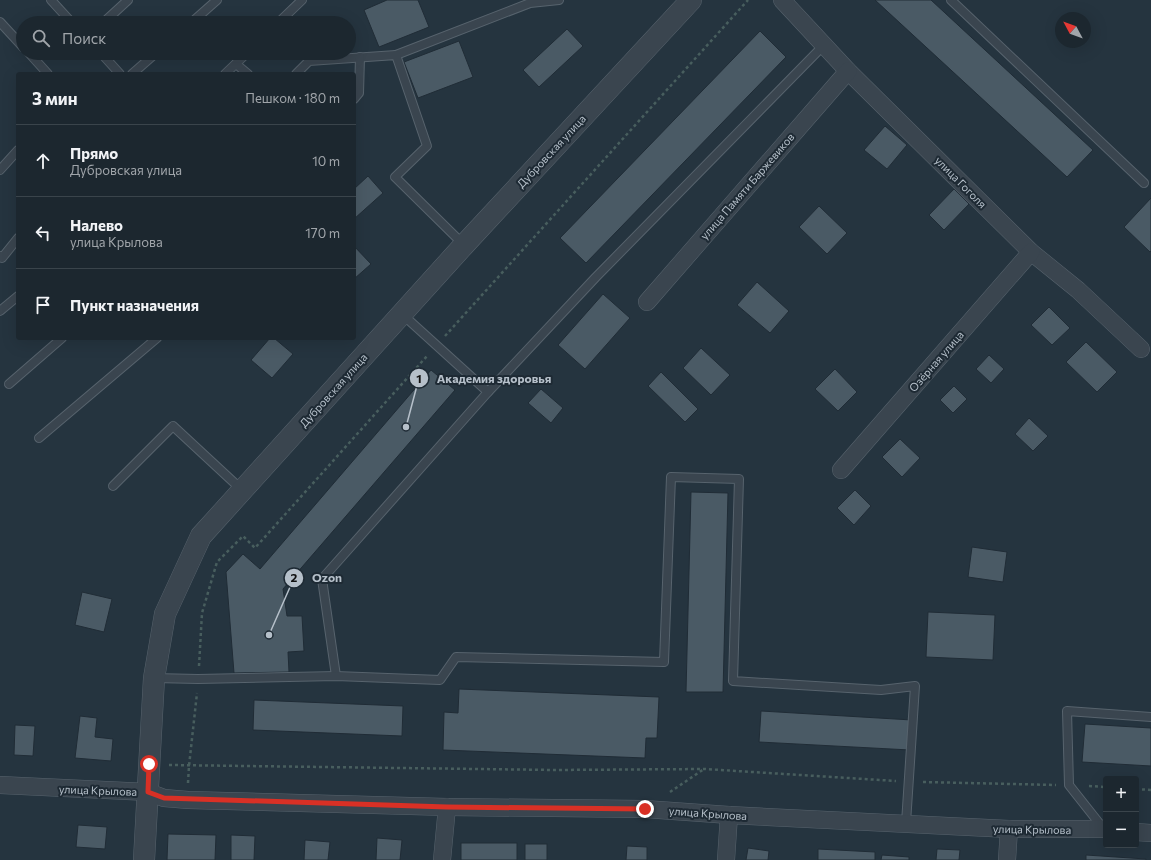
<!DOCTYPE html>
<html lang="ru">
<head>
<meta charset="utf-8">
<style>
  body { margin:0; font-family:Commissioner,sans-serif; background:#29333b; color:#f1f3f6 }
  .controls { position:absolute; right:12px; bottom:12px; display:grid; overflow:hidden; border-radius:4px; box-shadow:0 4px 16px #0002 }
  .controls button { width:36px; height:36px; display:grid; place-items:center; padding:0; border:0; border-bottom:1px solid #3a444b; background:#1c272f; color:#f1f3f6; font:20px sans-serif }
  .compass { position:absolute; left:1055px; top:12px; width:36px; height:36px; border-radius:50%; background:#1c272f; box-shadow:0 4px 16px #0002; rotate:311deg }
  .stop { position:absolute; width:12px; height:12px; margin:-9px; border:3px solid #d93025; border-radius:50%; background:#fff }
  .stop.end { background:#d93025; border-color:#fff; box-shadow:0 1px 4px #0008 }
  .list { margin:0; padding:0; list-style:none }
  h2 { display:flex; justify-content:space-between; align-items:center; height:52px; margin:0; padding:0 16px; font-size:17px }
  h2 small { font-size:13px; font-weight:400; color:#a0a5aa }
  .list li { display:grid; grid-template-columns:26px 1fr auto; gap:12px; align-items:center; box-sizing:border-box; height:72px; padding:0 16px; border-top:1px solid #3a444b }
  .list b { display:block; font-size:15px; white-space:nowrap }
  .list p { margin:0; font-size:13px; white-space:nowrap; color:#a0a5aa }
  .list em { font-size:13px; font-style:normal; color:#a0a5aa }
  .icon { flex:none; width:22px; height:22px; fill:none; stroke:currentColor; stroke-width:2; stroke-linecap:round; stroke-linejoin:round }
  .map { position:relative; flex:none; width:1151px; height:860px; overflow:hidden }
  .search { position:absolute; background:#1c272f; box-shadow:0 4px 16px #0002; left:16px; top:16px; width:340px; height:44px; display:flex; align-items:center; gap:10px; box-sizing:border-box; padding:0 14px; border-radius:22px; color:#a0a5aa; font-size:15px }
  .panel { position:absolute; background:#1c272f; box-shadow:0 4px 16px #0002; left:16px; top:72px; width:340px; height:268px; border-radius:4px }
  .map>svg:first-child { display:block }
  .building { fill:#4a5a65; stroke:#202c36 }
  .lines { fill:none; stroke-linecap:round; stroke-linejoin:round }
  .service-casing { stroke:#57636d; stroke-width:10 }
  .minor-casing { stroke:#57636d; stroke-width:18 }
  .tertiary-casing { stroke:#57636d; stroke-width:22 }
  .path { stroke:#485e5e; stroke-width:2.5; stroke-dasharray:3 3; stroke-linecap:butt }
  .service { stroke:#3a454f; stroke-width:8 }
  .minor { stroke:#3a454f; stroke-width:17 }
  .tertiary { stroke:#3a454f; stroke-width:21 }
  .route { stroke:#d93025; stroke-width:5 }
  .labels { text-anchor:middle; dominant-baseline:central; stroke-width:4; stroke-linejoin:round; paint-order:stroke }
  .street-label { font-size:11px; fill:#b6c0ca; stroke:#1e2a34 }
  .leader { fill:none; stroke:#b6c0ca; stroke-width:1.5 }
  .callout-dot { fill:#b6c0ca; stroke:#1e2a34; stroke-width:1.5 }
  .mark-label { font-size:12px; text-anchor:middle; font-weight:bold; fill:#111 }
  .callout-label { font-size:12px; text-anchor:middle; font-weight:bold; fill:#b6c0ca; stroke:#1e2a34; stroke-width:4; stroke-linejoin:round; paint-order:stroke }
</style>
</head>
<body>
<div class="map">
<svg width="1151" height="860" viewBox="0 0 1151 860">
  <rect width="100%" height="100%" fill="#25343f"/>
  <g class="building">
    <path d="M 387,0 L 418,0 L 429,27 L 379,47 L 364,10 Z"/>
    <path d="M 875,0 L 931,0 L 1093,150 L 1067,177 Z"/>
    <path d="M 567,29 L 583,46 L 539,87 L 523,70 Z"/>
    <path d="M 760,31 L 786,57 L 586,263 L 560,238 Z"/>
    <path d="M 459,41 L 473,77 L 418,98 L 404,62 Z"/>
    <path d="M 885,126 L 907,145 L 887,169 L 864,150 Z"/>
    <path d="M 368,176 L 383,193 L 354,219 L 354,189 Z"/>
    <path d="M 954,189 L 969,204 L 944,230 L 929,215 Z"/>
    <path d="M 1151,198 L 1151,251 L 1150,252 L 1124,227 Z"/>
    <path d="M 819,206 L 847,233 L 827,254 L 799,227 Z"/>
    <path d="M 354,246 L 371,264 L 354,279 Z"/>
    <path d="M 757,282 L 789,311 L 770,333 L 737,305 Z"/>
    <path d="M 603,294 L 630,318 L 585,369 L 558,345 Z"/>
    <path d="M 1049,307 L 1070,328 L 1052,345 L 1031,325 Z"/>
    <path d="M 270,338 L 274,338 L 293,354 L 272,378 L 251,360 Z"/>
    <path d="M 1086,342 L 1117,372 L 1097,392 L 1066,362 Z"/>
    <path d="M 701,348 L 730,375 L 711,395 L 683,368 Z"/>
    <path d="M 989,355 L 1004,369 L 991,383 L 976,369 Z"/>
    <path d="M 835,369 L 857,392 L 838,411 L 815,389 Z"/>
    <path d="M 431,370 L 455,390 L 283,589 L 287,616 L 302,616 L 304,651 L 288,652 L 289,672 L 234,673 L 226,572 L 243,554 L 260,569 Z"/>
    <path d="M 661,372 L 698,409 L 685,422 L 648,386 Z"/>
    <path d="M 954,386 L 967,399 L 953,413 L 940,400 Z"/>
    <path d="M 541,389 L 563,408 L 551,423 L 528,403 Z"/>
    <path d="M 1029,418 L 1048,436 L 1033,451 L 1015,434 Z"/>
    <path d="M 900,439 L 920,458 L 902,477 L 882,457 Z"/>
    <path d="M 855,490 L 871,506 L 854,525 L 837,508 Z"/>
    <path d="M 691,492 L 728,493 L 723,692 L 686,692 Z"/>
    <path d="M 972,547 L 1007,552 L 1003,582 L 968,577 Z"/>
    <path d="M 82,592 L 112,599 L 104,632 L 75,625 Z"/>
    <path d="M 928,612 L 995,615 L 993,660 L 926,657 Z"/>
    <path d="M 459,689 L 659,697 L 657,738 L 646,738 L 645,758 L 443,750 L 444,712 L 458,713 Z"/>
    <path d="M 254,700 L 403,706 L 402,736 L 253,730 Z"/>
    <path d="M 761,711 L 912,720 L 910,750 L 759,742 Z"/>
    <path d="M 80,716 L 97,718 L 95,737 L 113,739 L 111,761 L 75,758 Z"/>
    <path d="M 1085,724 L 1151,728 L 1151,766 L 1082,762 Z"/>
    <path d="M 15,725 L 35,726 L 33,756 L 14,755 Z"/>
    <path d="M 78,825 L 107,827 L 105,849 L 76,847 Z"/>
    <path d="M 168,834 L 216,835 L 215,860 L 167,860 Z"/>
    <path d="M 231,835 L 255,836 L 254,860 L 231,860 Z"/>
    <path d="M 377,838 L 402,840 L 400,860 L 376,860 Z"/>
    <path d="M 305,840 L 330,842 L 328,860 L 304,860 Z"/>
    <rect x="461" y="843" width="56" height="17"/>
    <rect x="525" y="844" width="22" height="16"/>
    <path d="M 627,846 L 647,847 L 647,860 L 626,860 Z"/>
    <path d="M 748,848 L 769,851 L 768,860 L 746,860 Z"/>
    <path d="M 818,849 L 875,852 L 875,860 L 818,860 Z"/>
    <path d="M 937,849 L 960,850 L 959,860 L 936,860 Z"/>
    <path d="M 882,855 L 909,857 L 909,860 L 881,860 Z"/>
    <path d="M 1086,855 L 1146,859 L 1146,860 L 1086,860 Z"/>
  </g>
  <g class="lines">
    <g class="service-casing">
      <g id="service">
        <path d="M 51,0 L 72,23"/>
        <path d="M 951,0 L 1144,183"/>
        <path d="M 0,22 L 23,47"/>
        <path d="M 103,23 L 128,0"/>
        <path d="M 191,23 L 217,0"/>
        <path d="M 278,23 L 302,0"/>
        <path d="M 29,53 L 48,74"/>
        <path d="M 101,53 L 120,74"/>
        <path d="M 396,55 L 530,3 L 559,0"/>
        <path d="M 236,64 L 248,74"/>
        <path d="M 132,74 L 156,53"/>
        <path d="M 225,74 L 247,53"/>
        <path d="M 296,74 L 309,61 L 396,55 L 427,146 L 395,177 L 463,244"/>
        <path d="M 354,99 L 359,93 L 360,57"/>
        <path d="M 0,170 L 18,150"/>
        <path d="M 0,256 L 2,258 L 18,238"/>
        <path d="M 0,311 L 18,296"/>
        <path d="M 402,314 L 488,392"/>
        <path d="M 9,384 L 62,338"/>
        <path d="M 39,438 L 157,338"/>
        <path d="M 113,486 L 173,426 L 242,490"/>
        <path d="M 336,676 L 322,579 L 488,392 L 596,277 L 824,45"/>
        <path d="M 154,678 L 198,679 L 336,676 L 440,680 L 456,657 L 664,662 L 671,477 L 739,479 L 733,681 L 881,690 L 915,686 L 906,823"/>
        <path d="M 1103,828 L 1069,785 L 1067,711 L 1151,717"/>
      </g>
    </g>
    <g class="minor-casing">
      <g id="minor">
        <path d="M 782,0 L 848,71 L 1031,252 L 1078,290 L 1141,349"/>
        <path d="M 647,302 L 848,71"/>
        <path d="M 841,470 L 1031,252"/>
        <path d="M 0,785 L 148,792 L 164,798 L 188,800 L 447,807 L 645,809 L 729,815 L 1009,829 L 1106,829"/>
        <path d="M 1136,832 L 1151,833"/>
        <path d="M 442,860 L 447,807"/>
        <path d="M 726,860 L 729,815"/>
        <path d="M 1007,860 L 1009,829"/>
      </g>
    </g>
    <g class="tertiary-casing">
      <path id="tertiary" d="M 144,860 L 154,678 L 165,614 L 201,536 L 464,245 L 691,0"/>
    </g>
    <g class="path">
      <path d="M 445,336 L 748,0"/>
      <path d="M 199,666 L 202,613 L 217,562 L 243,536 L 255,548 L 427,356"/>
      <path d="M 169,765 L 555,770 L 705,769 L 896,781"/>
      <path d="M 923,782 L 1056,785"/>
      <path d="M 188,783 L 189,766 L 197,693"/>
      <path d="M 1089,786 L 1106,787"/>
      <path d="M 1136,789 L 1151,790"/>
      <path d="M 670,792 L 704,769"/>
    </g>
    <use href="#service" class="service"/>
    <use href="#minor" class="minor"/>
    <use href="#tertiary" class="tertiary"/>
  </g>
  <g class="lines">
    <path class="route" d="M 149,764 L 148,792 L 164,798 L 447,807 L 645,809"/>
  </g>
  <g class="labels">
    <g class="street-label">
      <text transform="translate(551 151) rotate(-47)">Дубровская улица</text>
      <text transform="translate(961 182) rotate(45)">улица Гоголя</text>
      <text transform="translate(747 186) rotate(-49)">улица Памяти Баржевиков</text>
      <text transform="translate(936 361) rotate(-49)">Озёрная улица</text>
      <text transform="translate(333 390) rotate(-48)">Дубровская улица</text>
      <text transform="translate(98 790) rotate(2)">улица Крылова</text>
      <text transform="translate(708 813) rotate(4)">улица Крылова</text>
      <text transform="translate(1032 829) rotate(1)">улица Крылова</text>
    </g>
  </g>
  <path class="leader" d="M406 427L419 378M269 635L294 578"/>
  <g class="callout-dot">
    <circle cx="406" cy="427" r="4"/>
    <circle cx="269" cy="635" r="4"/>
    <circle cx="419" cy="378" r="10"/>
    <circle cx="294" cy="578" r="10"/>
  </g>
  <g class="mark-label">
    <text x="419" y="383">1</text>
    <text x="294" y="582">2</text>
  </g>
  <g class="callout-label">
    <text x="494" y="383">Академия здоровья</text>
    <text x="327" y="582">Ozon</text>
  </g>
</svg>
<div class="controls">
<button>+</button>
<button>−</button>
</div>
<svg class="compass" viewBox="-18 -18 36 36"><path d="M0-13l5 13h-10z" fill="#e53935"/><path d="M0 13l5-13h-10z" fill="#a0a5aa"/></svg>
<div class="stop" style="left:149px;top:764px"></div>
<div class="stop end" style="left:645px;top:809px"></div>
<div class="search"><svg class="icon" aria-label="search" viewBox="0 0 24 24"><circle cx="10" cy="10" r="6"/><path d="M15 15l6 6"/></svg>Поиск</div>
<section class="panel">
<h2>3 мин<small>Пешком · 180 m</small></h2>
<ul class="list">
<li><svg class="icon" aria-label="ahead" viewBox="0 0 24 24"><path d="M12 20V5M6 11l6-6 6 6"/></svg><div><b>Прямо</b><p>Дубровская улица</p></div><em>10 m</em></li>
<li><svg class="icon" aria-label="left" viewBox="0 0 24 24"><path d="M17 20v-9H6M10 6l-5 5 5 5"/></svg><div><b>Налево</b><p>улица Крылова</p></div><em>170 m</em></li>
<li><svg class="icon" aria-label="arrive" viewBox="0 0 24 24"><path d="M6 21V4h12l-3 4 3 4H6"/></svg><div><b>Пункт назначения</b></div></li>
</ul>
</section>
</div>
</body>
</html>
